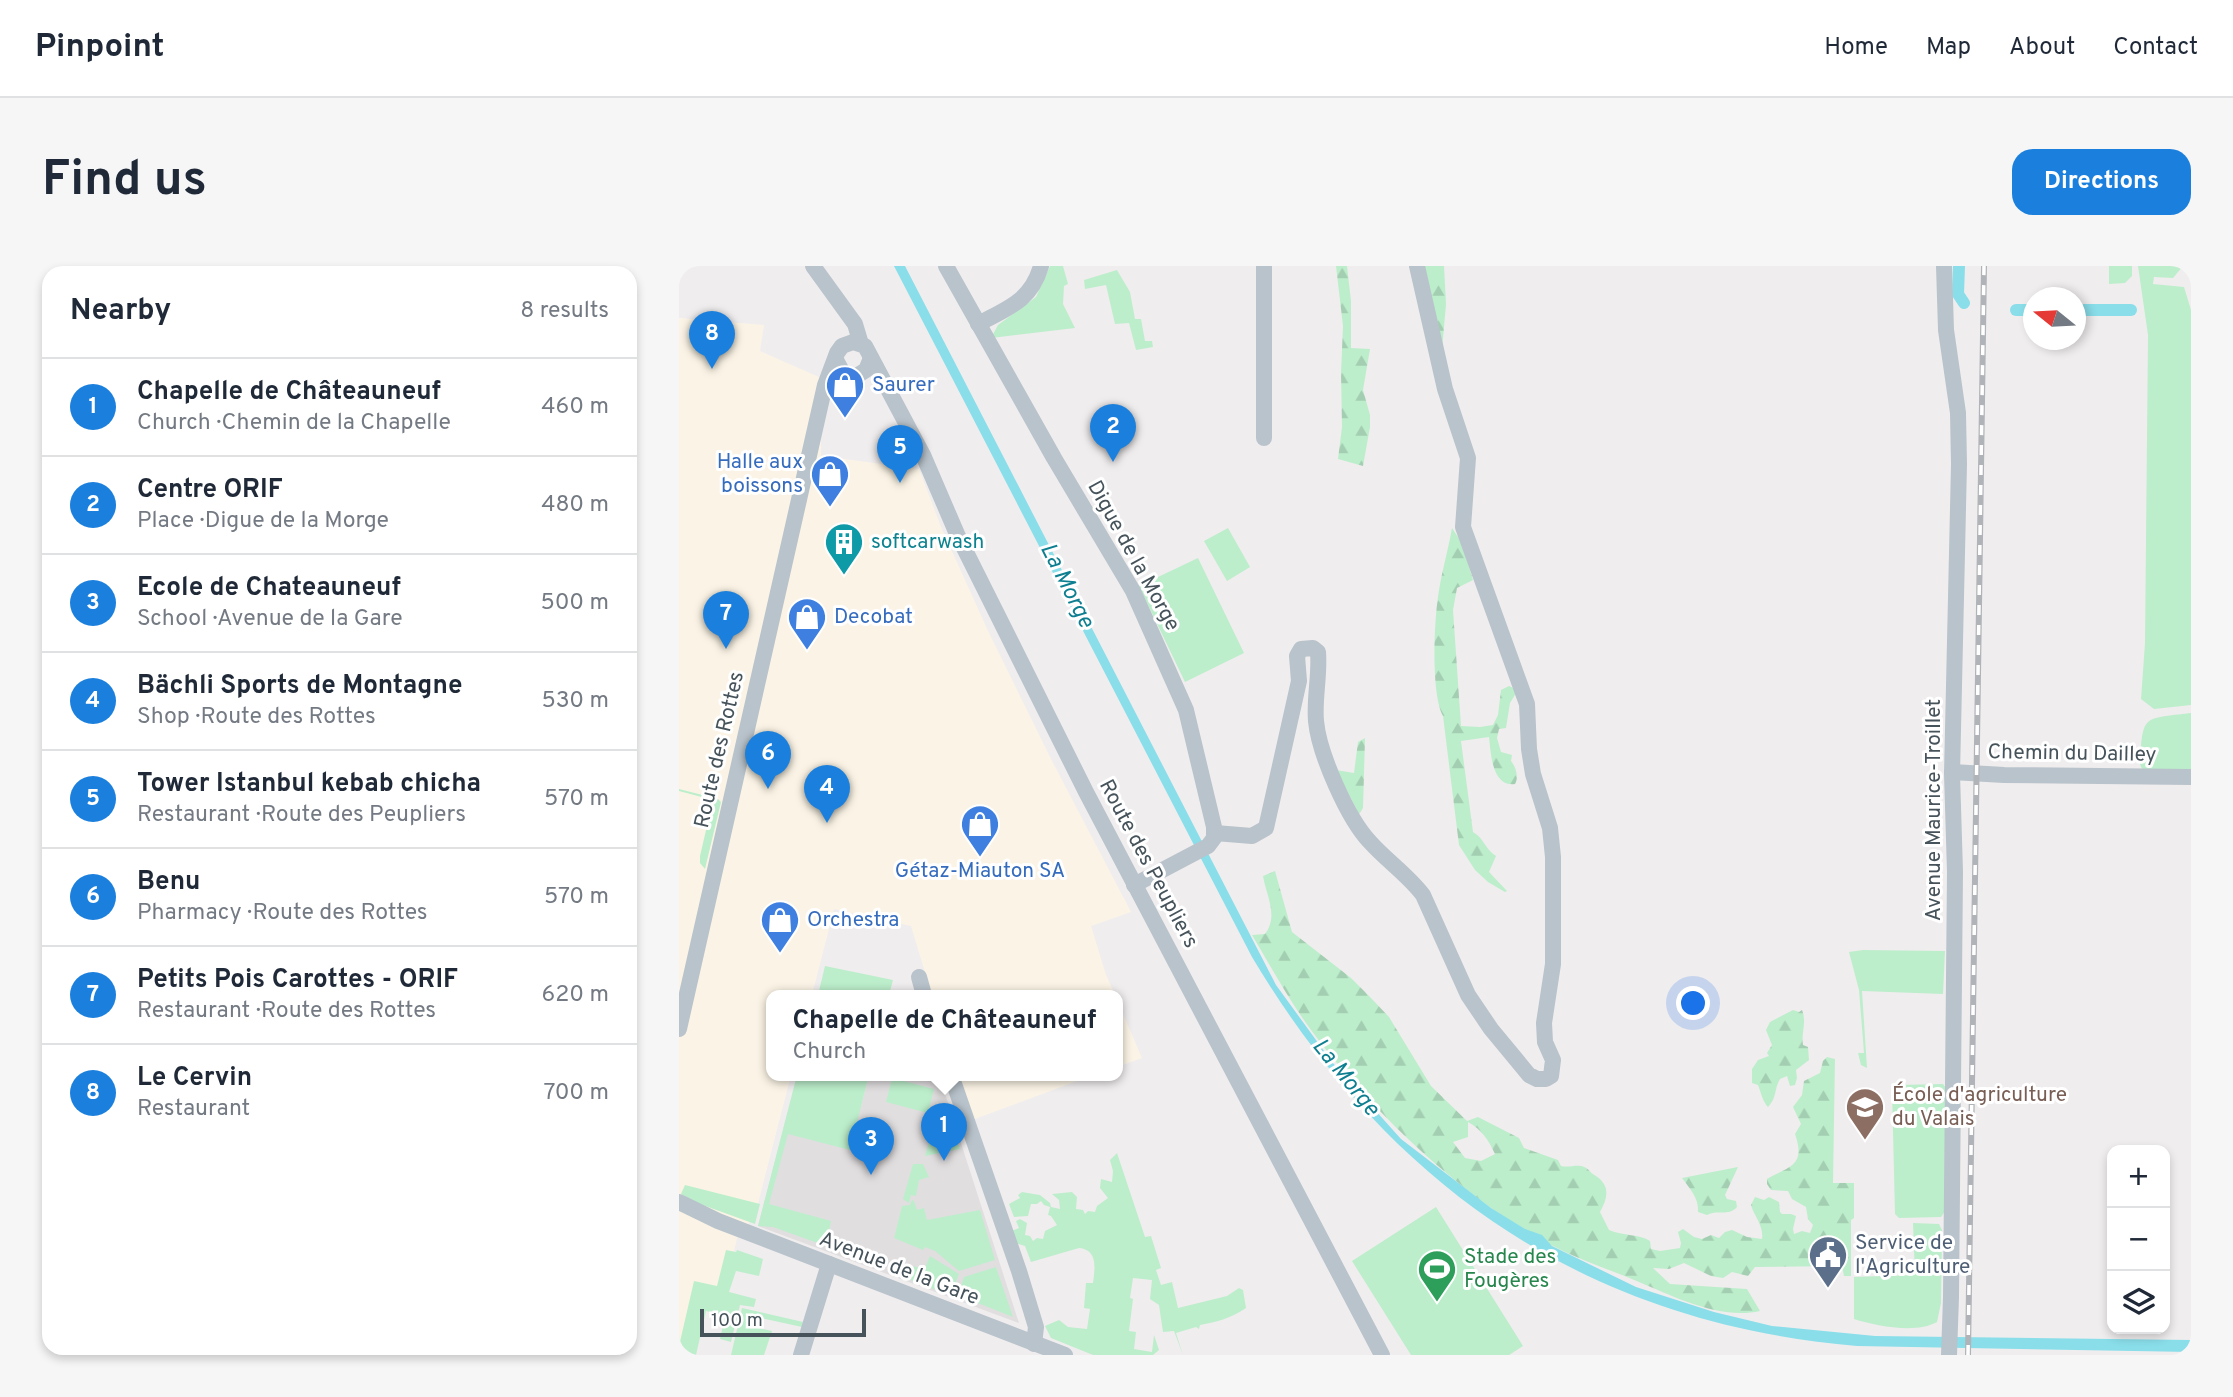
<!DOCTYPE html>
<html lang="en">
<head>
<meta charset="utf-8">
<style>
  body { margin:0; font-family:Overpass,sans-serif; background:#f6f6f7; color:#1f2937 }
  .controls { position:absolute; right:21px; bottom:21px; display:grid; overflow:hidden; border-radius:14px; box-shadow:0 4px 10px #0003 }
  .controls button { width:63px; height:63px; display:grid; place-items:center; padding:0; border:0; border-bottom:2px solid #e0e1e3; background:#fff; color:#1f2937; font:35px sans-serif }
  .compass { position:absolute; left:1344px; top:21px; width:63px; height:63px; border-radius:50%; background:#fff; box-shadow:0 4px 10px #0003; rotate:288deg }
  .scale { position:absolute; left:21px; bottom:18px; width:166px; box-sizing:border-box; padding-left:7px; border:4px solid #46535b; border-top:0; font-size:19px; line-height:24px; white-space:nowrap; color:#46535b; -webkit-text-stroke:5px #fff; paint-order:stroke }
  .you { position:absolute; left:1015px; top:738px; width:24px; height:24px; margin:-18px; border:5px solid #fff; border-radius:50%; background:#1a73e8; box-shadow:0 0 0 10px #1a73e833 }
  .badge { display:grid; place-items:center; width:46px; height:46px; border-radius:50%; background:#1b80dd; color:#fff; font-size:23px; font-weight:700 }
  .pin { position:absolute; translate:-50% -58px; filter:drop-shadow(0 2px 4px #0008) }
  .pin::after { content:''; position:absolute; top:37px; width:24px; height:21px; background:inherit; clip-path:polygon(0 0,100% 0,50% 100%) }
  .popup { position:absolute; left:87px; top:724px; width:357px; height:91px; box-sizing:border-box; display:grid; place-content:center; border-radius:14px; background:#fff; filter:drop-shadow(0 2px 5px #0005); font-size:23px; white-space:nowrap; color:#747a83 }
  .popup b { font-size:26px; color:#1f2937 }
  .popup::after { content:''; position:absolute; left:50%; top:100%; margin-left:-14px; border:14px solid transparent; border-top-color:#fff }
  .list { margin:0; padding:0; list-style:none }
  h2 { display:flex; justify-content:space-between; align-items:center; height:91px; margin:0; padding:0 28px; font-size:30px }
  h2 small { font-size:23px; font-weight:400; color:#747a83 }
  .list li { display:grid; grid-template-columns:46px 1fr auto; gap:21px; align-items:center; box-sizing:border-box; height:98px; padding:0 28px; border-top:2px solid #e0e1e3 }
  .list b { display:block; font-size:26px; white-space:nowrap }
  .list p { margin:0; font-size:23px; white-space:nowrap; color:#747a83 }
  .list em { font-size:23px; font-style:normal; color:#747a83 }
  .icon { flex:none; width:38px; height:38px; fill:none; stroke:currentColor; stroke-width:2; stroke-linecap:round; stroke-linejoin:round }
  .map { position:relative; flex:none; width:1512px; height:1089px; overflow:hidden; border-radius:21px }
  header { display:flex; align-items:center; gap:42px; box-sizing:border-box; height:98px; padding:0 35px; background:#fff; border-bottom:2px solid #e0e1e3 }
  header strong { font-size:33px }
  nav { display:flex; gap:38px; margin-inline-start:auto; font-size:24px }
  .intro { display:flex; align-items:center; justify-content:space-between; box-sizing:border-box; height:168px; padding:0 42px }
  h1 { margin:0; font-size:49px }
  .button { padding:18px 32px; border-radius:21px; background:#1b80dd; color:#fff; font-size:24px; font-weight:700 }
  main { display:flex; gap:42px; padding:0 42px }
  aside { flex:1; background:#fff; border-radius:21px; box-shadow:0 4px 10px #0003 }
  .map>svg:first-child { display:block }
  .commercial { fill:#fbf4e6 }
  .education { fill:#e1dee0 }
  .green { fill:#bceecb }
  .forest { fill:url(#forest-firs); fill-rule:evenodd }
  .water { fill:#89deea }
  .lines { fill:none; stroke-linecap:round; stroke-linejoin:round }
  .canal { stroke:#89deea; stroke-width:12 }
  .minor { stroke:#b9c3cb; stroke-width:16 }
  .rail-casing { stroke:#b0b4b8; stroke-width:6 }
  .rail { stroke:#fff; stroke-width:3.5; stroke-dasharray:10; stroke-linecap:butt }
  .labels { text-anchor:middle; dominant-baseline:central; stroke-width:6; stroke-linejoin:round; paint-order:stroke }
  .shop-label { font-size:21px; fill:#366cbe; stroke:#fff; text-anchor:start }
  .culture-label { font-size:21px; fill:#0d838f; stroke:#fff; text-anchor:start }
  .street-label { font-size:21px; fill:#46535b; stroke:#fff }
  .education-label { font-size:21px; fill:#785e54; stroke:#fff; text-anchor:start }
  .service-label { font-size:21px; fill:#4e5e75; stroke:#fff; text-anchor:start }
  .leisure-label { font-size:21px; fill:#27864d; stroke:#fff; text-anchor:start }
  .water-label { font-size:23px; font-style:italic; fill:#0e7f90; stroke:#fff }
</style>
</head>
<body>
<header>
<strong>Pinpoint</strong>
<nav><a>Home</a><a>Map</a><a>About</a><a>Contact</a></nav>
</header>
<div class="intro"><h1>Find us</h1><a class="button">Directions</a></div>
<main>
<aside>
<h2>Nearby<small>8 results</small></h2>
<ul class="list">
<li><span class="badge">1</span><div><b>Chapelle de Châteauneuf</b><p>Church · Chemin de la Chapelle</p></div><em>460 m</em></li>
<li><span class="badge">2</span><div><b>Centre ORIF</b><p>Place · Digue de la Morge</p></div><em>480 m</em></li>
<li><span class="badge">3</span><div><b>Ecole de Chateauneuf</b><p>School · Avenue de la Gare</p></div><em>500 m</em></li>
<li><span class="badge">4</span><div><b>Bächli Sports de Montagne</b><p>Shop · Route des Rottes</p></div><em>530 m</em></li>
<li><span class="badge">5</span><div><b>Tower Istanbul kebab chicha</b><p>Restaurant · Route des Peupliers</p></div><em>570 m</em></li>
<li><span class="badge">6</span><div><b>Benu</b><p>Pharmacy · Route des Rottes</p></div><em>570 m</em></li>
<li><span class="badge">7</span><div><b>Petits Pois Carottes - ORIF</b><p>Restaurant · Route des Rottes</p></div><em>620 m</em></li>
<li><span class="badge">8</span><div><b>Le Cervin</b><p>Restaurant</p></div><em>700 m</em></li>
</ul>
</aside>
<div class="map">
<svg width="1512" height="1089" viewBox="0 0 1512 1089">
  <defs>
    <pattern id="forest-firs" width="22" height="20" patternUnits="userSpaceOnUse" patternTransform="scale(1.75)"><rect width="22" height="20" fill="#bceecb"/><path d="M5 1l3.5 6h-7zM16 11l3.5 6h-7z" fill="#a3ceb1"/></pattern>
  </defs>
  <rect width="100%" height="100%" fill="#f0edee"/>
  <g class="commercial">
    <path d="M 0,52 L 85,59 L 81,85 L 142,112 L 142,190 L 240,203 L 262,261 L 309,365 L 373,495 L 452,646 L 412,660 L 427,709 L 436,729 L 253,729 L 232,660 L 155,643 L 133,729 L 92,729 L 92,809 L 112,809 L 76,949 L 58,972 L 44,1032 L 23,1027 L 8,1089 L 0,1089 Z"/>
    <path d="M 438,734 L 463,792 L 438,801 Z"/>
    <path d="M 278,809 L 414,809 L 293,854 Z"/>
  </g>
  <path class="education" d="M 190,809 L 260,809 L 340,1057 L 79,960 L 115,823 L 182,840 Z"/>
  <g class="green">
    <path d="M 371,0 L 384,0 L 389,18 L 385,20 L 384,38 L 396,62 L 312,72 L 319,59 L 357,31 Z"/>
    <path d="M 1430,0 L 1453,0 L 1453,10 L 1446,17 L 1430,18 Z"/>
    <path d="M 1459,0 L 1504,0 L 1494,12 L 1475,11 L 1474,18 L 1505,21 L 1512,44 L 1512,439 L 1475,443 L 1462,433 L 1466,377 L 1469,69 Z"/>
    <path d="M 438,4 L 451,26 L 456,53 L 462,53 L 466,75 L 473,75 L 474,81 L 457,84 L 450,57 L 436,58 L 427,19 L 406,23 L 405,14 Z"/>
    <path d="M 549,262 L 571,301 L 548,315 L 525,275 Z"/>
    <path d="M 519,292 L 565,387 L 506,416 L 460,320 Z"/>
    <path d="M 1512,447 L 1512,506 L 1463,503 L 1461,498 C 1464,448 1463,453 1512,447 Z"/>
    <path d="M 0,523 L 39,533 L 42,536 L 26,603 L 21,597 L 21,590 L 34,534 L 0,525 Z"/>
    <path d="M 1184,684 L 1266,685 L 1264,728 L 1183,725 L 1188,802 L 1182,799 L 1179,787 L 1185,787 L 1180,724 L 1170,686 Z"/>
    <path d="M 146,700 L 214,714 L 210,729 L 139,729 Z"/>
    <path d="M 118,809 L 190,809 L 171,884 L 109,868 L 90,938 L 152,955 L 147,980 L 94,961 L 79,960 Z"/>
    <path d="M 213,812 L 255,823 L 249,847 L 207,836 Z"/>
    <path d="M 1264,818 L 1269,825 L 1267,944 L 1262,951 L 1220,952 L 1216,948 L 1213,824 L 1217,819 Z"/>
    <path d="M 252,868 L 278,874 L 281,883 L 246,890 Z"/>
    <path d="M 438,887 L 466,971 L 472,970 L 482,1002 L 477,1004 L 482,1019 L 493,1016 L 499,1042 L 548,1030 L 560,1022 L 564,1024 L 567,1042 C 552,1052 538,1056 521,1059 L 520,1063 L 517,1061 L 497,1067 L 504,1089 L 495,1065 L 484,1066 L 480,1039 L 471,1033 L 473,1014 L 454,1012 L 451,1032 L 454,1033 L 450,1065 L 457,1066 L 455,1083 L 473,1086 L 475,1069 L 480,1084 L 474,1089 L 414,1089 L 372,1072 L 366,1060 L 380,1054 L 389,1061 L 408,1063 L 411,1043 L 405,1042 L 407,1017 L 414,1017 C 416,1002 419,984 400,982 L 352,996 L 346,980 L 336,977 L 332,965 L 340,962 L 337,955 L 341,953 L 348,957 L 346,969 L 351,970 L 354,975 L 358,972 L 364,973 L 366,965 L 378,959 L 372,950 L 369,949 L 371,941 L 365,939 L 362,935 L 358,938 L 352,938 L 349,950 L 335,951 L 330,938 L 341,932 L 339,929 L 343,926 L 361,929 L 371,937 L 372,941 L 381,943 L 380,934 L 373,928 L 393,926 L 398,931 L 397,943 L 404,944 L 406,948 L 409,945 L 416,946 L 418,940 L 429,932 L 421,922 L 422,913 L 433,916 L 434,905 L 431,894 Z"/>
    <path d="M 234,898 L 244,898 L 250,911 L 240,914 L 237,930 L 232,929 L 230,937 L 224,933 Z"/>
    <path d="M 6,919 L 81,938 L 76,958 L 18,937 L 2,928 Z"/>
    <path d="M 233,934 L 235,935 L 238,944 L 245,942 L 248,954 L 301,944 L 316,994 L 280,1005 L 256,985 L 246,981 L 244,984 L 215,972 L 223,940 L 231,939 Z"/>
    <path d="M 757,941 L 844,1080 L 830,1089 L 732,1089 L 673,995 Z"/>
    <path d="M 1234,957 L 1260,958 L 1263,964 L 1262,1037 L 1258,1056 C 1237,1068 1197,1060 1175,1053 L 1175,1011 L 1236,1009 Z"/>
    <path d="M 47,984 L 57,986 L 58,984 L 84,993 L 80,1010 L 57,1005 L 50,1026 L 77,1033 L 75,1041 L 61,1039 L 52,1076 L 41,1073 L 46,1050 L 27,1045 L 17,1089 L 0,1089 L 0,1080 L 15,1015 L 38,1020 Z"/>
    <path d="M 251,990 L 280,1008 L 274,1022 L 267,1028 L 229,1013 L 235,1000 L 245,1004 Z"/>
    <path d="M 317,1001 L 334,1051 L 279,1029 L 285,1011 Z"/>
    <path d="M 63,1042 L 124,1056 L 123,1061 L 72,1050 L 70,1060 L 93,1065 L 85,1089 L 52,1089 Z"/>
  </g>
  <g class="forest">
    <path d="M 657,0 L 668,0 L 672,35 L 672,82 L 691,83 L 684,124 L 691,149 L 691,161 L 684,200 L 659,193 L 663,161 L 662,107 L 664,60 Z"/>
    <path d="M 740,0 L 765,0 L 767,38 L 762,95 Z"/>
    <path d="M 773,262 L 783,277 L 794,314 L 778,322 L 774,344 L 782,460 L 801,461 L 814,459 L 819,449 L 822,424 L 830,420 L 839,424 L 831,437 L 827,462 L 820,463 L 818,472 L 822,486 L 833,489 L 832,495 C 837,501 840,511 836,518 C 813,521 812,488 810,471 L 782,475 L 794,566 C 805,572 806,583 817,590 L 810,606 L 828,625 L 826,626 L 809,616 L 796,604 L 780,579 L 764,450 C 752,428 755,358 759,331 C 762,308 769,285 773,262 Z"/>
    <path d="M 686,472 L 684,542 L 680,548 L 657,504 L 675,507 L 679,476 Z"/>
    <path d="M 596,605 L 613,666 L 672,712 L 691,731 L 710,751 L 752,820 L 788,855 L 799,851 L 840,872 L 845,882 L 879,894 L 882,900 C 890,902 898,898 905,901 C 909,902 911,906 914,908 C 931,918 930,930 921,946 L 930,964 C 944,970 961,968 971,975 L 972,983 L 981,985 L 1001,982 L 1002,977 L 999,966 L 1004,963 L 1015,971 L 1023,973 L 1032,969 L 1040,972 L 1046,966 L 1053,964 L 1068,971 L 1083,973 C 1085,960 1075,950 1072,939 L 1076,931 L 1085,934 L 1090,931 L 1100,936 L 1101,946 L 1103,948 L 1112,948 L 1117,950 L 1114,963 L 1115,968 L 1123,965 L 1131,967 L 1134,959 L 1129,953 L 1127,941 L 1113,933 L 1109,925 L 1092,924 L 1088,918 L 1088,913 C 1111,900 1127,900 1116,868 L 1122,858 L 1114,841 L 1123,829 L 1125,815 L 1141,807 L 1144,795 L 1148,791 L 1156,793 L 1154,917 L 1175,917 L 1175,952 L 1172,954 L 1172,1010 L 1165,1010 L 1163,1000 L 1076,1001 L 1069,1010 L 1053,1006 L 1044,1012 L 1032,1010 L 1005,997 L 990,1003 L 974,1002 L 991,1018 L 1068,1023 L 1081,1045 C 1041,1054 996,1031 960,1016 C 932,1004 903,995 876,981 C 787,936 691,844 632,764 C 610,734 592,701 573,669 L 586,668 C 600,650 587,629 584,610 ZM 789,856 C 803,864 809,873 816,888 L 802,895 L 786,892 L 774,876 L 789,871 Z"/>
    <path d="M 1114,744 L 1120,746 L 1123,744 C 1128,757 1122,766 1124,779 L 1129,781 L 1130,794 L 1117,804 L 1118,812 L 1116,819 L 1111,820 L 1108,810 L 1101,813 C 1095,823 1098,832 1089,841 C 1084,836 1082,827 1079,819 L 1073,817 L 1073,803 L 1079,794 L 1090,790 L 1088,787 L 1093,779 L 1087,764 L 1091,756 Z"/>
    <path d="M 1059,901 L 1046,929 L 1048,933 L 1057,935 L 1058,941 C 1049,951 1038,943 1028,949 L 1019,946 C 1020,932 1011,923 1003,912 Z"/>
  </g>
  <path class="water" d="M 215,0 L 226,0 L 597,719 L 653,796 L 722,873 L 812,942 L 846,963 L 863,969 L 873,980 L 957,1021 L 1035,1046 L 1093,1060 L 1196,1070 L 1512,1074 L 1512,1086 L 1178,1080 C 908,1057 711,922 573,691 Z"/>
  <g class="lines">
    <g class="canal">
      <path d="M 1280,0 L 1279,28 L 1285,37"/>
      <path d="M 1337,44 L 1354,44"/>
      <path d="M 1396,44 L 1452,44"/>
    </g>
    <g class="minor">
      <path d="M 134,0 L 176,58 L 182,78"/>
      <path d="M 267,0 L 375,192 L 454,325 L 507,444 L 535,561 L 535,572 L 529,580 L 455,619"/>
      <path d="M 1265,0 L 1267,64 L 1279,147 L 1280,198 L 1273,508 L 1276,606 L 1272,1031 L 1270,1089"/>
      <path d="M 299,58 C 329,42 352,35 362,0"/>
      <path d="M 157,94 L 164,107 L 176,111 L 187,104 L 192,92"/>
      <path d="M 585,172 L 585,0"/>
      <path d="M 1273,506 L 1325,509 L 1512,511"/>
      <path d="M 536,567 L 573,570 L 587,562 L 620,415 L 618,390 L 622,383 L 634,382 L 639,386 C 641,409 635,432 637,455 C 640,488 669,553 691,576 C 708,595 729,609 744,629 L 789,729 L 812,763 L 850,809 L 858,813 L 867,813 L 872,810 L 874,794 L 866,776 L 865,757 L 874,698 L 874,591 L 871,562 L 854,508 L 850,483 L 848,438 L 784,261 L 789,192 L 766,123 L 738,0"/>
      <path d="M 240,711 L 245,729"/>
      <path d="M 0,763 L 146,119 L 158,87 L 163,80 L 174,76 L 186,80 L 244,189 L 278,268 L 407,526 L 703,1089"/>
      <path d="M 272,809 L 340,1005 L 357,1061 L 355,1078"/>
      <path d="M 0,936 L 39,955 L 386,1089"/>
      <path d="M 122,1089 L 150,998"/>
    </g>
    <g class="rail-casing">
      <path id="rail" d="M 1289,1089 L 1305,0"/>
    </g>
    <use href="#rail" class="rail"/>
  </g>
  <defs>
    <g id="shop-pin" transform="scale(2.0125)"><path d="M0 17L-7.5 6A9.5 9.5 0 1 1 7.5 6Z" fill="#3f7fe0" stroke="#fff"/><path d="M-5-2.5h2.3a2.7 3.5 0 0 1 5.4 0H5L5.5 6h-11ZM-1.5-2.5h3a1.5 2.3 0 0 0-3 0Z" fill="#fff"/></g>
    <g id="building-pin" transform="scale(2.0125)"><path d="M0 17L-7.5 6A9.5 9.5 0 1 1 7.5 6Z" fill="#0f9aa8" stroke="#fff"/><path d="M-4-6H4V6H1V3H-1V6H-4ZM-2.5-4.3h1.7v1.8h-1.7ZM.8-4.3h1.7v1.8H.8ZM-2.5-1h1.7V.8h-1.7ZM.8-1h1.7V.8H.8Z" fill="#fff"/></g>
    <g id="school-pin" transform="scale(2.0125)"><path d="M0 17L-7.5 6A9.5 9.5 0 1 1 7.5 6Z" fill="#8d6e63" stroke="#fff"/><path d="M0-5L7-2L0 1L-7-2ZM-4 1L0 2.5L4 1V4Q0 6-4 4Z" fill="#fff"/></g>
    <g id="civic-pin" transform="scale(2.0125)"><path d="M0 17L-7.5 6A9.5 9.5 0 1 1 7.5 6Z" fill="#5c6f8a" stroke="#fff"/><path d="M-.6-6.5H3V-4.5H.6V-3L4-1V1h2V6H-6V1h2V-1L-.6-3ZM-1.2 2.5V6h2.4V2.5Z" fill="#fff"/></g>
    <g id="stadium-pin" transform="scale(2.0125)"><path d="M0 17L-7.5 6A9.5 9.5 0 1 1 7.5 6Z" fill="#2e9e5b" stroke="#fff"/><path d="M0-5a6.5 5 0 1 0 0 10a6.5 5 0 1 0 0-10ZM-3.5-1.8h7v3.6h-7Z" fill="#fff"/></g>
  </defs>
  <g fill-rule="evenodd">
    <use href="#shop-pin" x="166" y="119"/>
    <use href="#shop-pin" x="151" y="208"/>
    <use href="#building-pin" x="165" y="276"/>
    <use href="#shop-pin" x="128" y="351"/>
    <use href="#shop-pin" x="301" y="558"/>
    <use href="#shop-pin" x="101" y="654"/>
    <use href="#school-pin" x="1186" y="841"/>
    <use href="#civic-pin" x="1149" y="989"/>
    <use href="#stadium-pin" x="758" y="1003"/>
  </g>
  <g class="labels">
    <g class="shop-label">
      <text x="193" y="119">Saurer</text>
      <text x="124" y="196" text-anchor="end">Halle aux<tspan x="124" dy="24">boissons</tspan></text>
      <text x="155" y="351">Decobat</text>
      <text x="301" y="605" text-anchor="middle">Gétaz-Miauton SA</text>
      <text x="128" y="654">Orchestra</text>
    </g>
    <g class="culture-label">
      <text x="192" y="276">softcarwash</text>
    </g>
    <g class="street-label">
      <text transform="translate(454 290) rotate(61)">Digue de la Morge</text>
      <text transform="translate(41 484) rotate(-77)">Route des Rottes</text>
      <text transform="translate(1393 488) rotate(1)">Chemin du Dailley</text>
      <text transform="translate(1255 544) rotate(-90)">Avenue Maurice-Troillet</text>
      <text transform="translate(469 598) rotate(62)">Route des Peupliers</text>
      <text transform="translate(220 1003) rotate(21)">Avenue de la Gare</text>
    </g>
    <g class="education-label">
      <text x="1213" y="829">École d'agriculture<tspan x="1213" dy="24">du Valais</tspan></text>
    </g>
    <g class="service-label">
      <text x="1176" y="977">Service de<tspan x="1176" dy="24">l'Agriculture</tspan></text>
    </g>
    <g class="leisure-label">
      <text x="785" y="991">Stade des<tspan x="785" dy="24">Fougères</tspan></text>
    </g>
    <g class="water-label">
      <text transform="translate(387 320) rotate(63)">La Morge</text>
      <text transform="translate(666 812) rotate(51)">La Morge</text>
    </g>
  </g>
</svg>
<div class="controls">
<button>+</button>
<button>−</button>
<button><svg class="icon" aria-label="layers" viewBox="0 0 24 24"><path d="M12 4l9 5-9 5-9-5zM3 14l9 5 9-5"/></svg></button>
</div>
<svg class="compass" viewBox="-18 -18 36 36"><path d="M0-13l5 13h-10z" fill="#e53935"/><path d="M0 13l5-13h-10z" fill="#747a83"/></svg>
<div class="scale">100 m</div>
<div class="you"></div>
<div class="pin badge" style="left:265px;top:895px">1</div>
<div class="popup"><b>Chapelle de Châteauneuf</b>Church</div>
<div class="pin badge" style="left:434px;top:196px">2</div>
<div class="pin badge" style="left:192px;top:909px">3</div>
<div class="pin badge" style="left:148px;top:557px">4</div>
<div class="pin badge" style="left:221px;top:217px">5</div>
<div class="pin badge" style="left:89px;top:523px">6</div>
<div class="pin badge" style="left:47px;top:383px">7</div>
<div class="pin badge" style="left:33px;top:103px">8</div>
</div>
</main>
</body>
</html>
